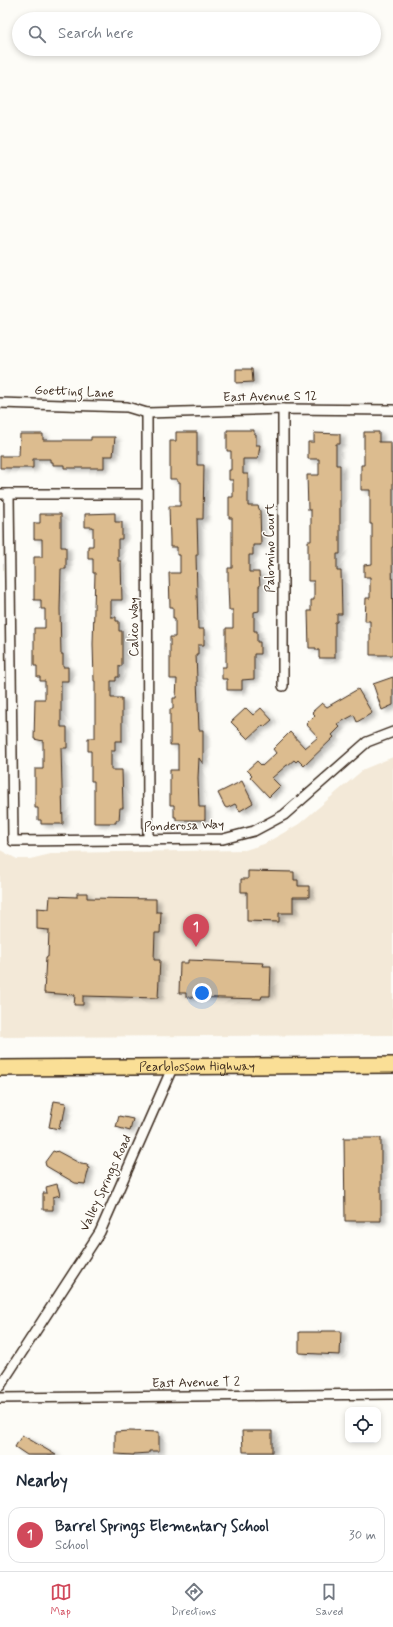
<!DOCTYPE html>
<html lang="en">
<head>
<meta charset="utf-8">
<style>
  body { margin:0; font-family:Mynerve,sans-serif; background:#f2f2f3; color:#1f2937 }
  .controls { position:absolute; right:12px; bottom:12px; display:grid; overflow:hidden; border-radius:8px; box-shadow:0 2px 6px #0003 }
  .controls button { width:36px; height:36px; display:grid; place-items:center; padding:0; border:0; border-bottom:1px solid #e0e1e3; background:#fff; color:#1f2937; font:20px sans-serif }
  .you { position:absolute; left:202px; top:993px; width:14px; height:14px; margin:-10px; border:3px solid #fff; border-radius:50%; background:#1a73e8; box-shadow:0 0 0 6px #1a73e833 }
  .badge { display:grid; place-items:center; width:26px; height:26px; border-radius:50%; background:#d1495b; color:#fff; font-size:13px; font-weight:700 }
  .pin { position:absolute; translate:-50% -33px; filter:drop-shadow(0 1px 2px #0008) }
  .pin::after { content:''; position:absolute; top:21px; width:14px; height:12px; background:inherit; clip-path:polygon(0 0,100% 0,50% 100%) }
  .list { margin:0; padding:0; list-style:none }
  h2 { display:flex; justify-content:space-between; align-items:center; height:52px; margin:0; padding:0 16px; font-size:17px }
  h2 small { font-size:13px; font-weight:400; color:#747a83 }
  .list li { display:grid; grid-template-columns:26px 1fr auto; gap:12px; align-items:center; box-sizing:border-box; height:56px; margin:0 8px 8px; padding:0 8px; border:1px solid #e0e1e3; border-radius:12px }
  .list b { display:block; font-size:15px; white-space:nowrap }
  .list p { margin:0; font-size:13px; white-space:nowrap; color:#747a83 }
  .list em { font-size:13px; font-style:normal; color:#747a83 }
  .icon { flex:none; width:22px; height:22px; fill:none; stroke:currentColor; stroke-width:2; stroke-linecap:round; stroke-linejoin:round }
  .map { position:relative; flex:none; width:393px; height:1455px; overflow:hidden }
  .search { position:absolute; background:#fff; box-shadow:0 2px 6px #0003; left:12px; right:12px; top:12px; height:44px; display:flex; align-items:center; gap:10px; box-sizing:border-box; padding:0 14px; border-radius:22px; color:#747a83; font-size:15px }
  .sheet { height:116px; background:#fff }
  nav { display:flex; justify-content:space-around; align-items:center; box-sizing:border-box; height:56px; border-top:1px solid #e0e1e3; background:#fff; font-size:11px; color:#747a83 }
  nav a { display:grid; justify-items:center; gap:2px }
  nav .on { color:#d1495b }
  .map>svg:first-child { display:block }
  .built { fill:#f3e9d8 }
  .building { fill:#dcbc8f; stroke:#3b2a1e; filter:url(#shadow) }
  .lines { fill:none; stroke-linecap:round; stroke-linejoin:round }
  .street-casing { stroke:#3b2a1e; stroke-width:12 }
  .primary-casing { stroke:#3b2a1e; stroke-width:18 }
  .street { stroke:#fdfcf7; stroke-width:9 }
  .primary { stroke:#fadf96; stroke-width:15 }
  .labels { text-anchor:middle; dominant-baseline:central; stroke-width:3; stroke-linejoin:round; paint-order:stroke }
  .street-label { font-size:13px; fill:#3b2a1e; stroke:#fdfcf7 }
</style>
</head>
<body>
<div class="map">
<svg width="393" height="1455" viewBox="0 0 393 1455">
  <defs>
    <filter id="shadow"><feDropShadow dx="4.5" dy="2.5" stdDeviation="2" flood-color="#0004"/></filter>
  </defs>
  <rect width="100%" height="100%" fill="#fdfcf7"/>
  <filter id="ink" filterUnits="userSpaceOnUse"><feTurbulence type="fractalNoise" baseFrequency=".025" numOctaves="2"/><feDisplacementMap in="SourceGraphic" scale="8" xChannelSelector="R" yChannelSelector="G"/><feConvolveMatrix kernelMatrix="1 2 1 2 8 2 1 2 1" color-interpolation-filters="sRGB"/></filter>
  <g filter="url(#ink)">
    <path class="built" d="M 393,757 L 393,1035 L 0,1037 L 0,850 L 17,859 L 30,859 L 55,853 L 245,850 L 264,844 L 299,824 L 364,769 Z"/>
    <g class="building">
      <path d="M 236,369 L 252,369 L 253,382 L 236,383 Z"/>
      <path d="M 227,430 L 254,430 L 254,434 L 256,434 L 256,445 L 260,445 L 258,459 L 243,459 L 243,474 L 248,474 L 248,506 L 258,506 L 260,511 L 261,545 L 253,545 L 253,555 L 249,555 L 249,572 L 259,572 L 260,586 L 259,586 L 259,611 L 254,612 L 254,631 L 257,631 L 257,642 L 260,642 L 260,654 L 254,654 L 254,679 L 242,680 L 242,690 L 227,690 L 227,679 L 222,679 L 222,667 L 226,667 L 226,628 L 233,628 L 233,610 L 229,610 L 228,585 L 228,568 L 232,568 L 232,518 L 229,518 L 229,497 L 233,497 L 233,480 L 229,480 L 229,470 L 231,470 L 231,451 L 227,451 Z"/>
      <path d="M 176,432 L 197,432 L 197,465 L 204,465 L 203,519 L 197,519 L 198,555 L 196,555 L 198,629 L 204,629 L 204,645 L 198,645 L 198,654 L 196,654 L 199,730 L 203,730 L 203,764 L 199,758 L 198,778 L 199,807 L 205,807 L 205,820 L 176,820 L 176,817 L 174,817 L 174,805 L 170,805 L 170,770 L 178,770 L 178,745 L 170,745 L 170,709 L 173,709 L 173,698 L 176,698 L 177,679 L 170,679 L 170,637 L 175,637 L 175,618 L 173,618 L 173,607 L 170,607 L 169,573 L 180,573 L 180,555 L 177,555 L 177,547 L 170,547 L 170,540 L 169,506 L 180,506 L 180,482 L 177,482 L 177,479 L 170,479 L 170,441 L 176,441 Z"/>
      <path d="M 364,432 L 379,432 L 379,442 L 391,442 L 391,473 L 393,473 L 393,547 L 392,547 L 393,655 L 370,655 L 370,621 L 365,621 L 366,598 L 370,598 L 370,577 L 364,577 L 364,565 L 372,564 L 372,524 L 370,524 L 370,490 L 361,490 L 361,465 L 364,465 Z"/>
      <path d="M 314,433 L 340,434 L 340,444 L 336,444 L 336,465 L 340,465 L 340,554 L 337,554 L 337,571 L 341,571 L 342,614 L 337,614 L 337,622 L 335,622 L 335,658 L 319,658 L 319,650 L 316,650 L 316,648 L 309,648 L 308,611 L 311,611 L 311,600 L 314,600 L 314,581 L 308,581 L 308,541 L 311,541 L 311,510 L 308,510 L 307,475 L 319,475 L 319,459 L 308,459 L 308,442 L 314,442 Z"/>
      <path d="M 20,434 L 43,434 L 43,440 L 91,440 L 91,437 L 115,437 L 113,456 L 104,456 L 104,468 L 64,468 L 64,465 L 53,465 L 53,462 L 50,462 L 50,459 L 33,459 L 33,468 L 0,468 L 0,456 L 19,456 Z"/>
      <path d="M 115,513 L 115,522 L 122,522 L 122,539 L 118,539 L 118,561 L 121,561 L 122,600 L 111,600 L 111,617 L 116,617 L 116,621 L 119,621 L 119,631 L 122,631 L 122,666 L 119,666 L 119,677 L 116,677 L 116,681 L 111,681 L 111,698 L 122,698 L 122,741 L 115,741 L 115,751 L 111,751 L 111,770 L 122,770 L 123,808 L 120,808 L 119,820 L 116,820 L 116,823 L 94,823 L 94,781 L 91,781 L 91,751 L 88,751 L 88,738 L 95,738 L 95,681 L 94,681 L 93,644 L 95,573 L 93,573 L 93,559 L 88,559 L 88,546 L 93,546 L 93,527 L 85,527 L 85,514 Z"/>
      <path d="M 40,514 L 61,514 L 61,547 L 66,547 L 66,569 L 61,569 L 60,609 L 61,654 L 63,654 L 63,667 L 68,667 L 68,681 L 61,681 L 61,727 L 67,727 L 67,748 L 61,748 L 63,824 L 41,824 L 41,820 L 38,820 L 38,808 L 35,808 L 35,769 L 43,769 L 43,741 L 34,739 L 35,699 L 45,699 L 45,681 L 40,681 L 40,677 L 37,677 L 37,666 L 34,666 L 34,628 L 45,628 L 45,609 L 41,609 L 41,600 L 34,600 L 34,557 L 42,557 L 42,539 L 34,539 L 34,523 L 40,523 Z"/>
      <path d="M 393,677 L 393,705 L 382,710 L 373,684 Z"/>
      <path d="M 358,689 L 372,713 L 357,722 L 354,715 L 337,724 L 340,727 L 332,735 L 334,737 L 304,766 L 298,760 L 296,762 L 294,760 L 288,765 L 287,765 L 272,778 L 280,786 L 269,797 L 250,777 L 252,775 L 247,770 L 257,761 L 262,766 L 276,753 L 273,749 L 290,732 L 305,748 L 318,737 L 306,724 L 315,715 L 312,712 L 322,703 L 327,707 Z"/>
      <path d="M 246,708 L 253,715 L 261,708 L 272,720 L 264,727 L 263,725 L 248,739 L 231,722 Z"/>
      <path d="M 242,781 L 253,803 L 240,811 L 235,804 L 227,808 L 225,807 L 218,793 Z"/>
      <path d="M 248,871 L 294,872 L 294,880 L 298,880 L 298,886 L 309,886 L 309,897 L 293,897 L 293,913 L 279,913 L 279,922 L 247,921 L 247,892 L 241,892 L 241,879 L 248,879 Z"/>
      <path d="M 77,893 L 87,893 L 87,898 L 156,899 L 156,912 L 161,912 L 160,933 L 155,933 L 154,960 L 160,960 L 158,998 L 83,996 L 83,1005 L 74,1005 L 75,995 L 44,993 L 46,957 L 48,957 L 49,930 L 37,929 L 37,908 L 49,909 L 50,896 L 77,897 Z"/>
      <path d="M 188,960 L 264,963 L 263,966 L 271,966 L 270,996 L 262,996 L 261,999 L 186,997 L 186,993 L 179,993 L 180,963 L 188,963 Z"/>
      <path d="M 54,1101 L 66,1103 L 63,1120 L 61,1119 L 59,1129 L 49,1127 Z"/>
      <path d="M 119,1116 L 133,1119 L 130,1131 L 116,1127 Z"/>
      <path d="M 344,1138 L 381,1138 L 381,1221 L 345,1221 Z"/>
      <path d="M 53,1151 L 56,1152 L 57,1151 L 81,1164 L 88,1165 L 87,1167 L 89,1168 L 85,1184 L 75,1183 L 46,1166 L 45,1162 Z"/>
      <path d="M 57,1184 L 60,1195 L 53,1197 L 53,1210 L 43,1210 L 43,1193 L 47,1193 L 46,1187 Z"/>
      <path d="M 321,1331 L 341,1331 L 340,1355 L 299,1353 L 299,1332 L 321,1332 Z"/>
      <path d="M 130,1431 L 159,1432 L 159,1451 L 149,1451 L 149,1453 L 134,1454 L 134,1455 L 115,1454 L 115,1432 Z"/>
      <path d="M 242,1431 L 272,1431 L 272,1452 L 243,1452 Z"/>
      <path d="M 22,1435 L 56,1455 L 27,1455 L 15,1447 Z"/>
    </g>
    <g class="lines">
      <g class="street-casing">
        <g id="street">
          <path d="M 0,403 L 127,407 L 147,413 L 283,409 L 393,410"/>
          <path d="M 283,409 L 283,686"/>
          <path d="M 147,413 L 148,840"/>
          <path d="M 0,494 L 146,494"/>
          <path d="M 9,494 L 13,841 L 223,839 L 254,831 L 284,815 L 367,742 L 393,732"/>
          <path d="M 0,1386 L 100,1232 L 173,1066"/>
          <path d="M 0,1398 L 393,1394"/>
        </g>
      </g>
      <g class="primary-casing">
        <g id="primary">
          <path id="s1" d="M 0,1068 L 393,1065"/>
        </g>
      </g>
      <use href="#street" class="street"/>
      <use href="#primary" class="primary"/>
    </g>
  </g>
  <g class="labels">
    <g class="street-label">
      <text transform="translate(74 392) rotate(2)">Goetting Lane</text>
      <text transform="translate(270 397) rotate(-1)">East Avenue S 12</text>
      <text transform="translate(270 548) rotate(-90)">Palomino Court</text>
      <text transform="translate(134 627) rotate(-90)">Calico Way</text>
      <text transform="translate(184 826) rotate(-2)">Ponderosa Way</text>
      <text stroke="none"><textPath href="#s1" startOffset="197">Pearblossom Highway</textPath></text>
      <text transform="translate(106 1183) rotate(-65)">Valley Springs Road</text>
      <text transform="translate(196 1383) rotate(-1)">East Avenue T 2</text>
    </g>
  </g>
</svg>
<div class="controls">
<button><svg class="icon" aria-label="locate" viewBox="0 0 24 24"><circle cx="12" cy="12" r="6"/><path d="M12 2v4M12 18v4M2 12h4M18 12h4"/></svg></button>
</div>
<div class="you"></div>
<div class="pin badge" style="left:196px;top:947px">1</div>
<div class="search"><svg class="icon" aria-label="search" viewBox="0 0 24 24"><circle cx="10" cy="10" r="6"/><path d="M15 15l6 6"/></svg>Search here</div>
</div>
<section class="sheet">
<h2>Nearby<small></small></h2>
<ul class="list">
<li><span class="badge">1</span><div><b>Barrel Springs Elementary School</b><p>School</p></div><em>30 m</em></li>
</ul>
</section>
<nav>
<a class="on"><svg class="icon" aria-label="map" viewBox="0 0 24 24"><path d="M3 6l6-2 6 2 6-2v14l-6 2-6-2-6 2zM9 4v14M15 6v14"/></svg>Map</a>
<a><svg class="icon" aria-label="directions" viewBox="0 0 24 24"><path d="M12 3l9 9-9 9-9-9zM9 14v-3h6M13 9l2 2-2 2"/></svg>Directions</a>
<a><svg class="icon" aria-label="saved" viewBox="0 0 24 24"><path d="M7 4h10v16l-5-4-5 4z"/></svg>Saved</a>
</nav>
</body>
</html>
